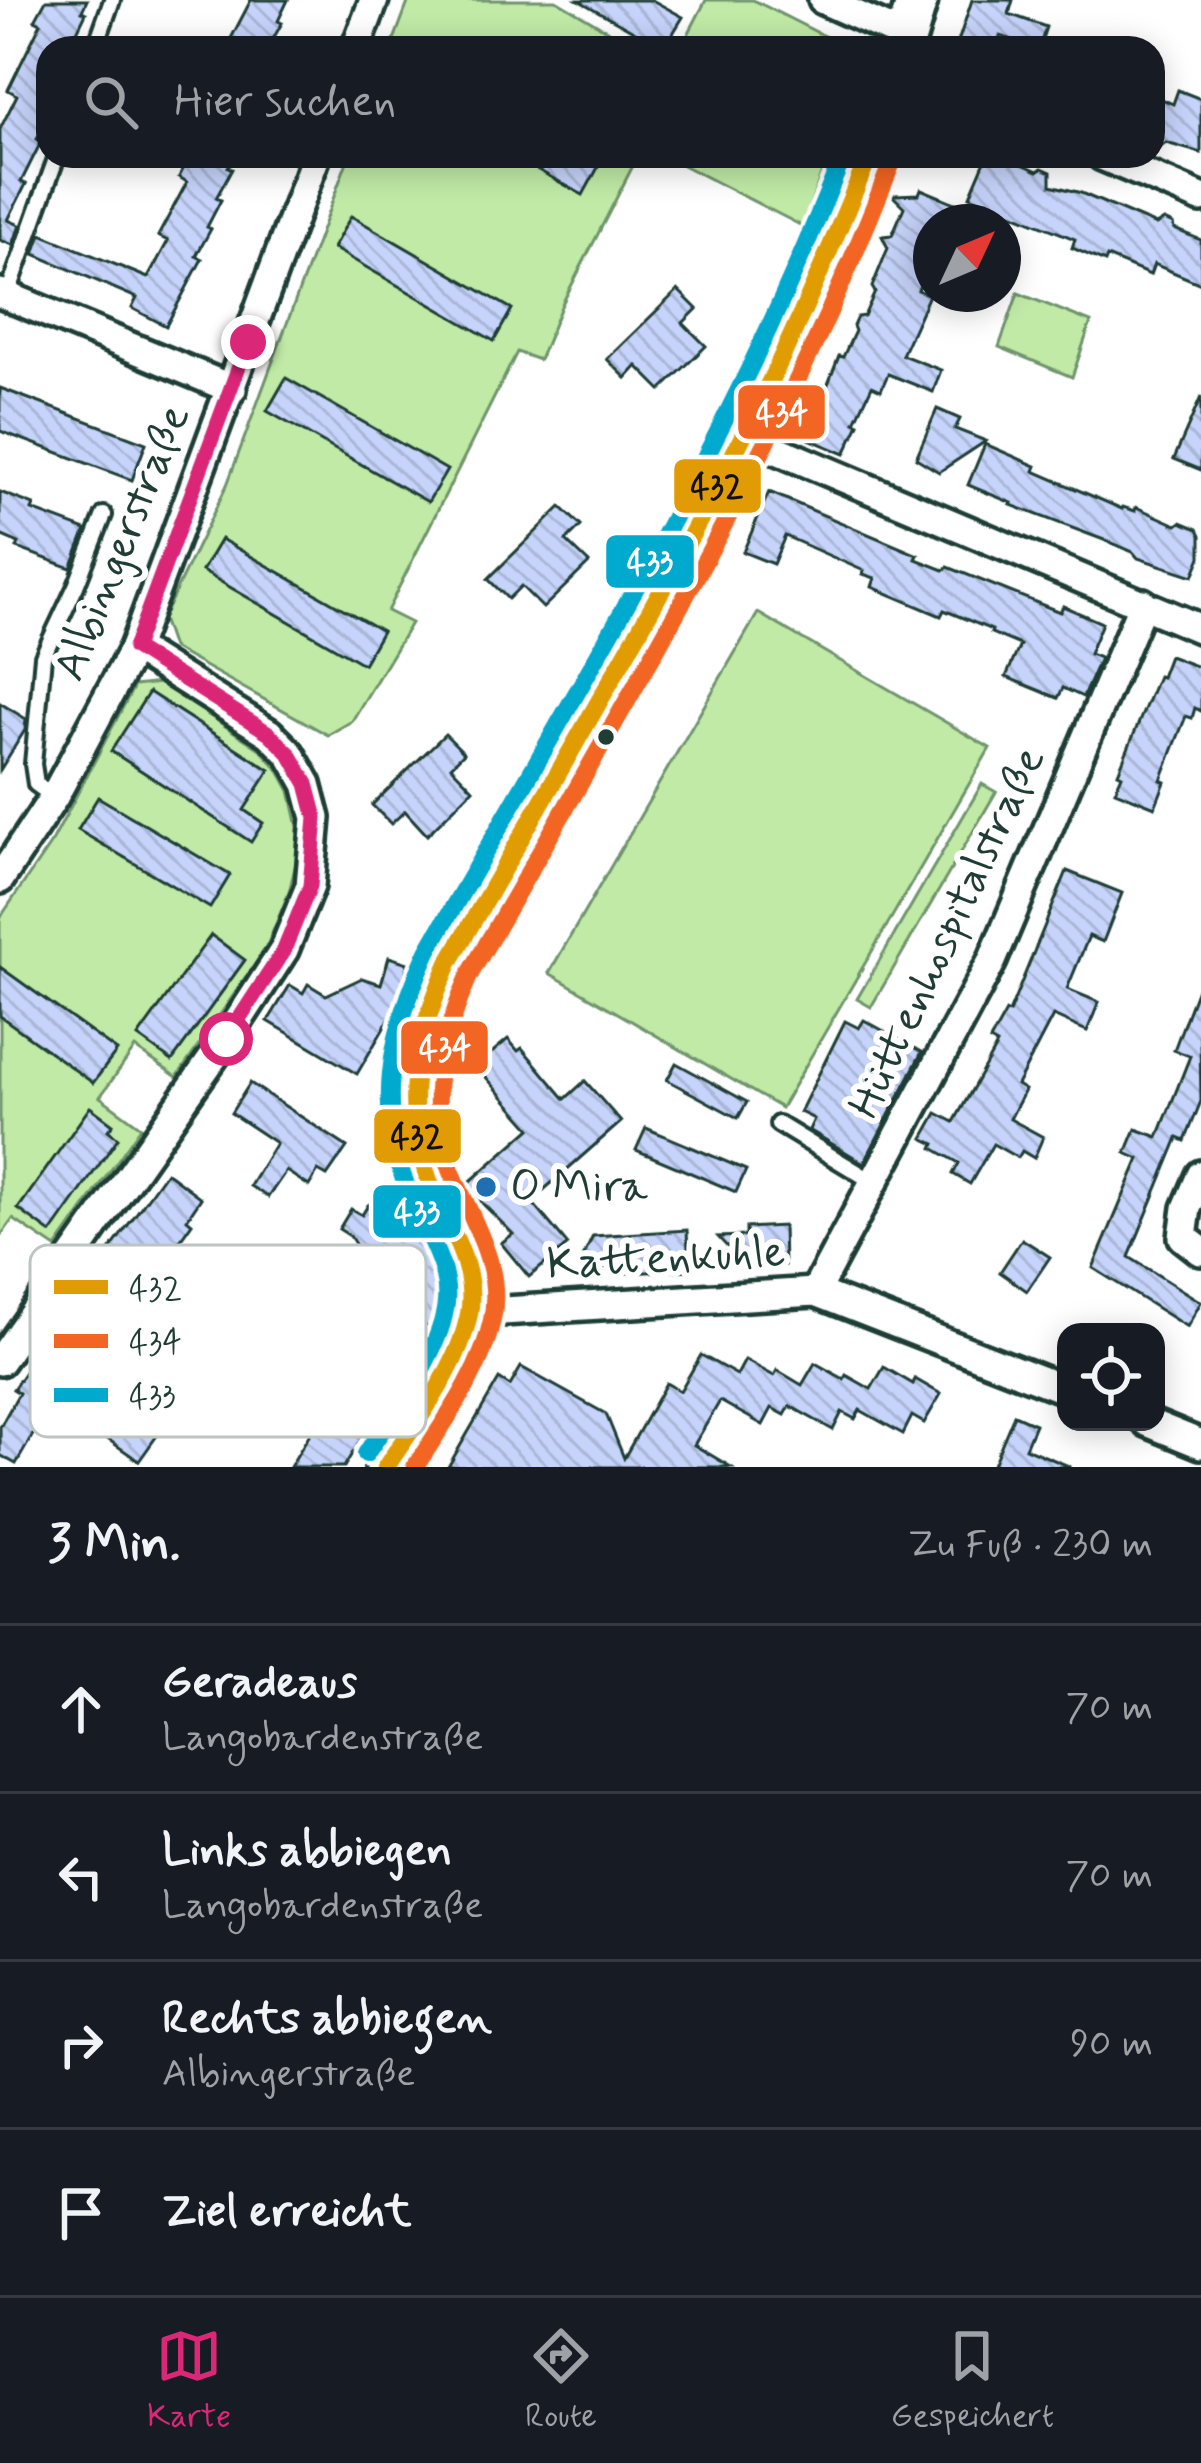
<!DOCTYPE html>
<html lang="de">
<head>
<meta charset="utf-8">
<style>
  body { margin:0; font-family:Mynerve,sans-serif; background:#242831; color:#f1f3f6 }
  .controls { position:absolute; right:36px; bottom:36px; display:grid; overflow:hidden; border-radius:24px; box-shadow:0 6px 30px #0003 }
  .controls button { width:108px; height:108px; display:grid; place-items:center; padding:0; border:0; border-bottom:3px solid #363941; background:#171b24; color:#f1f3f6; font:60px sans-serif }
  .compass { position:absolute; left:913px; top:204px; width:108px; height:108px; border-radius:50%; background:#171b24; box-shadow:0 6px 30px #0003; rotate:46deg }
  .stop { position:absolute; width:36px; height:36px; margin:-27px; border:9px solid #db2777; border-radius:50%; background:#fff }
  .stop.end { background:#db2777; border-color:#fff; box-shadow:0 3px 12px #0008 }
  .list { margin:0; padding:0; list-style:none }
  h2 { display:flex; justify-content:space-between; align-items:center; height:156px; margin:0; padding:0 48px; font-size:51px }
  h2 small { font-size:39px; font-weight:400; color:#9ea1a6 }
  .list li { display:grid; grid-template-columns:78px 1fr auto; gap:36px; align-items:center; box-sizing:border-box; height:168px; padding:0 48px; border-top:3px solid #363941 }
  .list b { display:block; font-size:45px; white-space:nowrap }
  .list p { margin:0; font-size:39px; white-space:nowrap; color:#9ea1a6 }
  .list em { font-size:39px; font-style:normal; color:#9ea1a6 }
  .icon { flex:none; width:66px; height:66px; fill:none; stroke:currentColor; stroke-width:2; stroke-linecap:round; stroke-linejoin:round }
  .map { position:relative; flex:none; width:1201px; height:1467px; overflow:hidden }
  .search { position:absolute; background:#171b24; box-shadow:0 6px 30px #0003; left:36px; right:36px; top:36px; height:132px; display:flex; align-items:center; gap:30px; box-sizing:border-box; padding:0 42px; border-radius:36px; color:#9ea1a6; font-size:45px }
  .sheet { height:828px; background:#171b24 }
  nav { display:flex; justify-content:space-around; align-items:center; box-sizing:border-box; height:168px; border-top:3px solid #363941; background:#171b24; font-size:33px; color:#9ea1a6 }
  nav a { display:grid; justify-items:center; gap:6px }
  nav .on { color:#db2777 }
  .map>svg:first-child { display:block }
  .green { fill:#c0eaa6; stroke:#70946d; stroke-width:3 }
  .building { fill:url(#building-back-hatch); stroke:#1f3d34; stroke-width:3 }
  .lines { fill:none; stroke-linecap:round; stroke-linejoin:round }
  .service-casing { stroke:#1f3d34; stroke-width:22 }
  .minor-casing { stroke:#1f3d34; stroke-width:36 }
  .secondary-casing { stroke:#1f3d34; stroke-width:48 }
  .service { stroke:#fff; stroke-width:14 }
  .minor { stroke:#fff; stroke-width:27 }
  .secondary { stroke:#fff; stroke-width:39 }
  .bus-1-casing { stroke:#fff; stroke-width:27 }
  .bus-2-casing { stroke:#fff; stroke-width:27 }
  .bus-3-casing { stroke:#fff; stroke-width:27 }
  .bus-1 { stroke:#e19c05; stroke-width:18 }
  .bus-2 { stroke:#f26522; stroke-width:18 }
  .bus-3 { stroke:#00a9ce; stroke-width:18 }
  .route { stroke:#db2777; stroke-width:15 }
  .bus-dot { fill:#1f3d34; stroke:#fff; stroke-width:4.5 }
  .poi-dot { fill:#1f6fb2; stroke:#fff; stroke-width:4.5 }
  .labels { text-anchor:middle; dominant-baseline:central; stroke-width:12; stroke-linejoin:round; paint-order:stroke }
  .street-label { font-size:45px; fill:#1f3d34; stroke:#fff }
  .poi-label { font-size:45px; fill:#1f3d34; stroke:#fff; text-anchor:start }
  .key { fill:#fff; stroke:#bcc5c2; stroke-width:3 }
  .key-label { font-size:33px; fill:#1f3d34 }
  .line-badge { stroke:#fff; stroke-width:4.5 }
  .badge-label { font-size:33px; text-anchor:middle; font-weight:bold; fill:#fff }
  .pale-badge-label { font-size:33px; text-anchor:middle; font-weight:bold; fill:#111 }
</style>
</head>
<body>
<div class="map">
<svg width="1201" height="1467" viewBox="0 0 1201 1467">
  <defs>
    <pattern id="building-back-hatch" width="6" height="6" patternUnits="userSpaceOnUse" patternTransform="scale(3)"><rect width="6" height="6" fill="#c6d3fa"/><path d="M-1 5l2 2M0 0l6 6M5-1l2 2" fill="none" stroke="#aab6d7"/></pattern>
  </defs>
  <rect width="100%" height="100%" fill="#fff"/>
  <filter id="ink" filterUnits="userSpaceOnUse"><feTurbulence type="fractalNoise" baseFrequency=".00833" numOctaves="2"/><feDisplacementMap in="SourceGraphic" scale="24" xChannelSelector="R" yChannelSelector="G"/><feConvolveMatrix kernelMatrix="1 2 1 2 8 2 1 2 1" color-interpolation-filters="sRGB"/></filter>
  <g filter="url(#ink)">
    <g class="green">
      <path d="M 409,0 L 556,0 L 637,48 L 391,48 Z"/>
      <path d="M 706,0 L 753,0 L 848,48 L 681,48 Z"/>
      <path d="M 349,156 L 638,156 L 562,304 L 539,360 L 517,352 L 387,611 L 411,623 L 352,721 L 328,735 L 172,648 L 162,619 L 227,485 Z"/>
      <path d="M 665,156 L 828,156 L 802,226 Z"/>
      <path d="M 1018,293 L 1091,322 L 1072,377 L 999,347 Z"/>
      <path d="M 758,613 L 990,748 L 781,1108 L 549,973 Z"/>
      <path d="M 160,683 L 260,749 L 278,769 L 290,791 L 298,827 L 296,863 L 289,892 L 266,948 L 177,1077 L 135,1048 L 100,1097 L 141,1127 L 56,1248 L 13,1219 L 0,1237 L 0,918 L 53,840 L 134,686 Z"/>
      <path d="M 982,784 L 996,792 L 871,1007 L 857,999 Z"/>
    </g>
    <g class="building">
      <path d="M 46,0 L 87,0 L 82,11 L 86,13 L 69,48 L 48,48 L 48,118 L 37,139 L 41,142 L 21,182 L 26,184 L 8,220 L 20,225 L 13,245 L 0,240 L 0,129 L 17,95 L 8,90 L 41,23 L 35,20 Z"/>
      <path d="M 251,0 L 288,0 L 278,21 L 282,23 L 268,48 L 226,48 Z"/>
      <path d="M 578,0 L 652,0 L 683,17 L 664,48 Z"/>
      <path d="M 972,0 L 1013,0 L 1009,14 L 1046,27 L 1039,48 L 1000,36 L 996,48 L 956,48 Z"/>
      <path d="M 1178,90 L 1201,99 L 1201,153 L 1166,143 L 1153,153 L 1153,95 L 1173,104 Z"/>
      <path d="M 190,156 L 234,156 L 228,167 L 232,169 L 216,198 L 221,200 L 207,227 L 211,229 L 196,256 L 202,259 L 166,326 L 132,308 L 137,298 L 34,254 L 41,234 L 148,278 L 168,241 L 158,236 L 187,182 L 179,177 Z"/>
      <path d="M 513,156 L 589,156 L 601,162 L 583,195 Z"/>
      <path d="M 987,156 L 1010,156 L 1011,159 L 1038,171 L 1042,168 L 1051,172 L 1051,185 L 1081,193 L 1156,225 L 1164,220 L 1173,224 L 1174,229 L 1201,240 L 1201,284 L 1154,264 L 1150,275 L 1107,257 L 1105,262 L 1072,248 L 1075,239 L 970,196 Z"/>
      <path d="M 921,189 L 955,203 L 947,222 L 931,222 L 931,260 L 918,290 L 929,295 L 902,355 L 941,370 L 933,392 L 888,374 L 881,390 L 872,386 L 855,422 L 859,424 L 845,454 L 809,439 L 820,415 L 801,396 L 823,397 L 839,356 L 843,357 L 855,331 L 853,326 L 857,317 L 864,316 L 875,292 L 872,287 L 888,248 L 882,236 L 892,235 L 904,207 L 892,195 L 919,194 Z"/>
      <path d="M 351,216 L 512,309 L 494,341 L 333,248 Z"/>
      <path d="M 678,290 L 697,309 L 683,323 L 706,346 L 661,390 L 637,366 L 626,378 L 607,359 Z"/>
      <path d="M 286,378 L 447,470 L 428,502 L 267,411 Z"/>
      <path d="M 0,388 L 146,443 L 132,480 L 0,431 Z"/>
      <path d="M 1201,397 L 1201,470 L 1174,459 Z"/>
      <path d="M 937,409 L 960,419 L 955,429 L 986,441 L 939,472 L 916,458 Z"/>
      <path d="M 985,444 L 1036,466 L 1034,471 L 1122,509 L 1123,507 L 1135,511 L 1136,507 L 1177,525 L 1181,522 L 1198,529 L 1201,535 L 1201,557 L 1193,576 L 1138,558 L 1133,552 L 1112,543 L 1011,505 L 1012,503 L 968,485 Z"/>
      <path d="M 0,492 L 34,505 L 32,510 L 86,530 L 71,568 L 17,548 L 19,543 L 0,535 Z"/>
      <path d="M 769,492 L 918,555 L 916,559 L 944,570 L 948,567 L 1060,612 L 1063,606 L 1102,623 L 1089,654 L 1100,658 L 1083,697 L 1063,688 L 1058,698 L 1006,677 L 1020,645 L 991,633 L 992,630 L 944,610 L 941,616 L 872,587 L 875,578 L 863,574 L 864,571 L 785,536 L 773,564 L 743,552 Z"/>
      <path d="M 561,507 L 581,526 L 566,541 L 589,563 L 543,608 L 521,586 L 508,599 L 488,579 Z"/>
      <path d="M 221,539 L 382,631 L 363,664 L 202,571 Z"/>
      <path d="M 1169,656 L 1201,668 L 1201,711 L 1195,708 L 1192,718 L 1186,716 L 1161,780 L 1165,782 L 1155,807 L 1115,791 L 1122,775 L 1118,773 L 1158,676 L 1161,677 Z"/>
      <path d="M 149,692 L 270,770 L 244,810 L 263,823 L 251,842 L 111,751 Z"/>
      <path d="M 0,703 L 26,719 L 25,730 L 0,770 Z"/>
      <path d="M 445,734 L 464,753 L 451,766 L 473,789 L 427,835 L 405,811 L 391,824 L 372,805 Z"/>
      <path d="M 98,797 L 230,875 L 210,908 L 78,830 Z"/>
      <path d="M 1067,871 L 1122,893 L 1103,942 L 1089,936 L 1067,989 L 1099,1002 L 1087,1031 L 1053,1016 L 1017,1085 L 1025,1090 L 1010,1119 L 1043,1137 L 1034,1158 L 1022,1151 L 1018,1158 L 993,1144 L 970,1184 L 953,1174 L 959,1163 L 933,1148 L 935,1144 L 923,1138 L 937,1113 L 954,1122 L 997,1045 L 990,1041 L 1006,1012 L 1009,1013 Z"/>
      <path d="M 211,935 L 245,960 L 172,1061 L 138,1037 Z"/>
      <path d="M 389,957 L 408,963 L 400,995 L 392,1022 L 388,1021 L 357,1074 L 268,1021 L 290,985 L 303,993 L 308,984 L 326,995 L 362,978 L 381,984 Z"/>
      <path d="M 0,967 L 117,1051 L 93,1083 L 0,1016 Z"/>
      <path d="M 1199,983 L 1201,1101 L 1185,1141 L 1178,1138 L 1129,1257 L 1201,1302 L 1187,1327 L 1093,1268 L 1139,1159 L 1126,1153 L 1136,1129 L 1158,1137 L 1190,1056 L 1174,1050 Z"/>
      <path d="M 864,1020 L 922,1052 L 864,1163 L 809,1130 L 814,1119 L 800,1112 L 845,1021 L 859,1028 Z"/>
      <path d="M 508,1039 L 518,1051 L 522,1048 L 565,1099 L 585,1081 L 621,1122 L 531,1201 L 568,1245 L 529,1277 L 501,1243 L 513,1234 L 465,1186 L 531,1128 L 476,1066 Z"/>
      <path d="M 676,1063 L 747,1102 L 738,1118 L 667,1080 Z"/>
      <path d="M 250,1083 L 347,1147 L 327,1176 L 318,1171 L 309,1186 L 286,1171 L 268,1197 L 250,1186 L 276,1143 L 231,1113 Z"/>
      <path d="M 90,1107 L 113,1124 L 108,1130 L 118,1138 L 51,1233 L 18,1209 Z"/>
      <path d="M 646,1128 L 746,1170 L 736,1192 L 636,1150 Z"/>
      <path d="M 166,1172 L 201,1198 L 187,1219 L 192,1223 L 163,1264 L 159,1261 L 141,1286 L 103,1260 Z"/>
      <path d="M 395,1187 L 435,1249 L 446,1285 L 446,1303 L 429,1328 L 424,1325 L 388,1388 L 390,1390 L 344,1467 L 290,1467 L 350,1366 L 353,1368 L 380,1327 L 379,1317 L 388,1302 L 353,1278 L 365,1260 L 350,1236 L 339,1229 L 351,1209 L 362,1215 L 368,1205 Z"/>
      <path d="M 783,1226 L 784,1265 L 735,1267 L 735,1255 L 718,1237 L 746,1236 L 746,1228 Z"/>
      <path d="M 687,1230 L 689,1270 L 627,1273 L 627,1267 L 578,1268 L 593,1236 Z"/>
      <path d="M 1022,1239 L 1050,1257 L 1027,1291 L 1000,1272 Z"/>
      <path d="M 90,1278 L 137,1312 L 105,1359 L 141,1385 L 128,1402 L 163,1427 L 139,1461 L 70,1413 L 62,1424 L 46,1412 L 16,1464 L 0,1455 L 0,1427 L 19,1393 L 13,1389 Z"/>
      <path d="M 701,1355 L 737,1375 L 745,1360 L 774,1376 L 777,1370 L 802,1385 L 815,1363 L 844,1379 L 846,1375 L 871,1389 L 884,1367 L 913,1384 L 915,1379 L 941,1394 L 924,1423 L 912,1416 L 903,1434 L 860,1410 L 855,1419 L 842,1412 L 833,1430 L 790,1406 L 785,1415 L 772,1408 L 763,1425 L 720,1401 L 694,1445 L 731,1467 L 448,1467 L 499,1379 L 510,1386 L 521,1367 L 606,1414 L 624,1458 L 666,1383 L 680,1391 Z"/>
      <path d="M 1014,1415 L 1035,1424 L 1025,1448 L 1071,1467 L 992,1467 Z"/>
    </g>
    <g class="lines">
      <g class="service-casing">
        <g id="service">
          <path d="M 95,48 L 112,0"/>
          <path d="M 7,296 L 57,156"/>
          <path d="M 54,797 L 36,784 L 33,764 L 43,656 L 76,586 L 104,515"/>
          <path d="M 778,1124 L 875,1183"/>
          <path d="M 75,1254 L 162,1314 L 214,1345"/>
        </g>
      </g>
      <g class="minor-casing">
        <g id="minor">
          <path d="M 823,0 L 906,37"/>
          <path d="M 356,48 L 374,0"/>
          <path d="M 1102,156 L 1201,198"/>
          <path d="M 0,293 L 232,389"/>
          <path d="M 744,436 L 1201,629"/>
          <path d="M 0,879 L 54,797 L 134,648 L 316,156"/>
          <path d="M 1201,1175 L 1187,1208 L 1183,1237 L 1201,1251"/>
          <path d="M 815,1292 L 992,961 L 1143,603"/>
          <path d="M 469,1313 L 815,1292 L 1066,1390"/>
          <path d="M 0,1361 L 231,1032 L 284,950 L 310,886 L 316,818 L 307,784 L 290,754 L 269,733 L 134,648"/>
          <path d="M 1147,1422 L 1201,1444"/>
        </g>
      </g>
      <g class="secondary-casing">
        <g id="secondary">
          <path d="M 903,48 L 917,0"/>
          <path d="M 386,1467 C 413,1424 459,1362 469,1314 C 477,1269 452,1231 434,1192 C 397,1110 412,1041 449,963 C 548,789 651,617 742,438 C 789,347 830,252 869,156"/>
        </g>
      </g>
      <use href="#service" class="service"/>
      <use href="#minor" class="minor"/>
      <use href="#secondary" class="secondary"/>
      <g class="bus-1-casing">
        <path id="bus-1" d="M 386,1467 C 416,1421 458,1370 469,1314 C 477,1270 451,1231 434,1193 C 399,1110 414,1042 449,963 C 554,779 664,596 758,406 C 799,324 834,240 869,156"/>
      </g>
      <g class="bus-2-casing">
        <path id="bus-2" d="M 415,1467 C 444,1422 481,1374 492,1320 C 505,1258 462,1209 445,1153 C 427,1090 445,1031 470,974 C 576,789 686,606 780,415 C 821,334 857,250 891,165"/>
      </g>
      <g class="bus-3-casing">
        <path id="bus-3" d="M 366,1454 C 393,1412 436,1360 445,1310 C 453,1270 425,1233 411,1198 C 374,1110 389,1035 428,951 C 534,766 645,582 739,390 C 777,314 811,235 843,156"/>
      </g>
      <use href="#bus-1" class="bus-1"/>
      <use href="#bus-2" class="bus-2"/>
      <use href="#bus-3" class="bus-3"/>
    </g>
  </g>
  <g class="lines" filter="url(#ink)">
    <path class="route" d="M 226,1039 L 284,950 L 310,886 L 316,818 L 307,784 L 290,754 L 269,733 L 134,648 L 248,342"/>
  </g>
  <circle class="bus-dot" cx="606" cy="737" r="10"/>
  <circle class="poi-dot" cx="486" cy="1187" r="12"/>
  <g class="labels">
    <g class="street-label">
      <text transform="translate(123 543) rotate(-68)">Albingerstraße</text>
      <text transform="translate(948 933) rotate(-65)">Hüttenhospitalstraße</text>
      <text transform="translate(666 1259) rotate(-3)">Kattenkuhle</text>
    </g>
    <g class="poi-label">
      <text x="510" y="1187">O Mira</text>
    </g>
  </g>
  <rect x="30" y="1245" width="396" height="192" rx="18" class="key"/>
  <rect x="54" y="1280" width="54" height="14" fill="#e19c05"/>
  <rect x="54" y="1334" width="54" height="14" fill="#f26522"/>
  <rect x="54" y="1388" width="54" height="14" fill="#00a9ce"/>
  <g class="key-label">
    <text x="129" y="1299">432</text>
    <text x="129" y="1353">434</text>
    <text x="129" y="1407">433</text>
  </g>
  <g class="line-badge">
    <rect x="736" y="383" width="91" height="58" rx="12" fill="#f26522"/>
    <rect x="672" y="457" width="91" height="58" rx="12" fill="#e19c05"/>
    <rect x="604" y="533" width="92" height="57" rx="12" fill="#00a9ce"/>
    <rect x="399" y="1019" width="91" height="57" rx="12" fill="#f26522"/>
    <rect x="372" y="1107" width="91" height="58" rx="12" fill="#e19c05"/>
    <rect x="371" y="1183" width="92" height="57" rx="12" fill="#00a9ce"/>
  </g>
  <g class="badge-label">
    <text x="782" y="424">434</text>
    <text x="650" y="573">433</text>
    <text x="445" y="1059">434</text>
    <text x="417" y="1223">433</text>
  </g>
  <g class="pale-badge-label">
    <text x="717" y="497">432</text>
    <text x="417" y="1147">432</text>
  </g>
</svg>
<div class="controls">
<button><svg class="icon" aria-label="locate" viewBox="0 0 24 24"><circle cx="12" cy="12" r="6"/><path d="M12 2v4M12 18v4M2 12h4M18 12h4"/></svg></button>
</div>
<svg class="compass" viewBox="-18 -18 36 36"><path d="M0-13l5 13h-10z" fill="#e53935"/><path d="M0 13l5-13h-10z" fill="#9ea1a6"/></svg>
<div class="stop" style="left:226px;top:1039px"></div>
<div class="stop end" style="left:248px;top:342px"></div>
<div class="search"><svg class="icon" aria-label="search" viewBox="0 0 24 24"><circle cx="10" cy="10" r="6"/><path d="M15 15l6 6"/></svg>Hier suchen</div>
</div>
<section class="sheet">
<h2>3 Min.<small>Zu Fuß · 230 m</small></h2>
<ul class="list">
<li><svg class="icon" aria-label="ahead" viewBox="0 0 24 24"><path d="M12 20V5M6 11l6-6 6 6"/></svg><div><b>Geradeaus</b><p>Langobardenstraße</p></div><em>70 m</em></li>
<li><svg class="icon" aria-label="left" viewBox="0 0 24 24"><path d="M17 20v-9H6M10 6l-5 5 5 5"/></svg><div><b>Links abbiegen</b><p>Langobardenstraße</p></div><em>70 m</em></li>
<li><svg class="icon" aria-label="right" viewBox="0 0 24 24"><path d="M7 20v-9h11M14 6l5 5-5 5"/></svg><div><b>Rechts abbiegen</b><p>Albingerstraße</p></div><em>90 m</em></li>
<li><svg class="icon" aria-label="arrive" viewBox="0 0 24 24"><path d="M6 21V4h12l-3 4 3 4H6"/></svg><div><b>Ziel erreicht</b></div></li>
</ul>
</section>
<nav>
<a class="on"><svg class="icon" aria-label="map" viewBox="0 0 24 24"><path d="M3 6l6-2 6 2 6-2v14l-6 2-6-2-6 2zM9 4v14M15 6v14"/></svg>Karte</a>
<a><svg class="icon" aria-label="directions" viewBox="0 0 24 24"><path d="M12 3l9 9-9 9-9-9zM9 14v-3h6M13 9l2 2-2 2"/></svg>Route</a>
<a><svg class="icon" aria-label="saved" viewBox="0 0 24 24"><path d="M7 4h10v16l-5-4-5 4z"/></svg>Gespeichert</a>
</nav>
</body>
</html>
